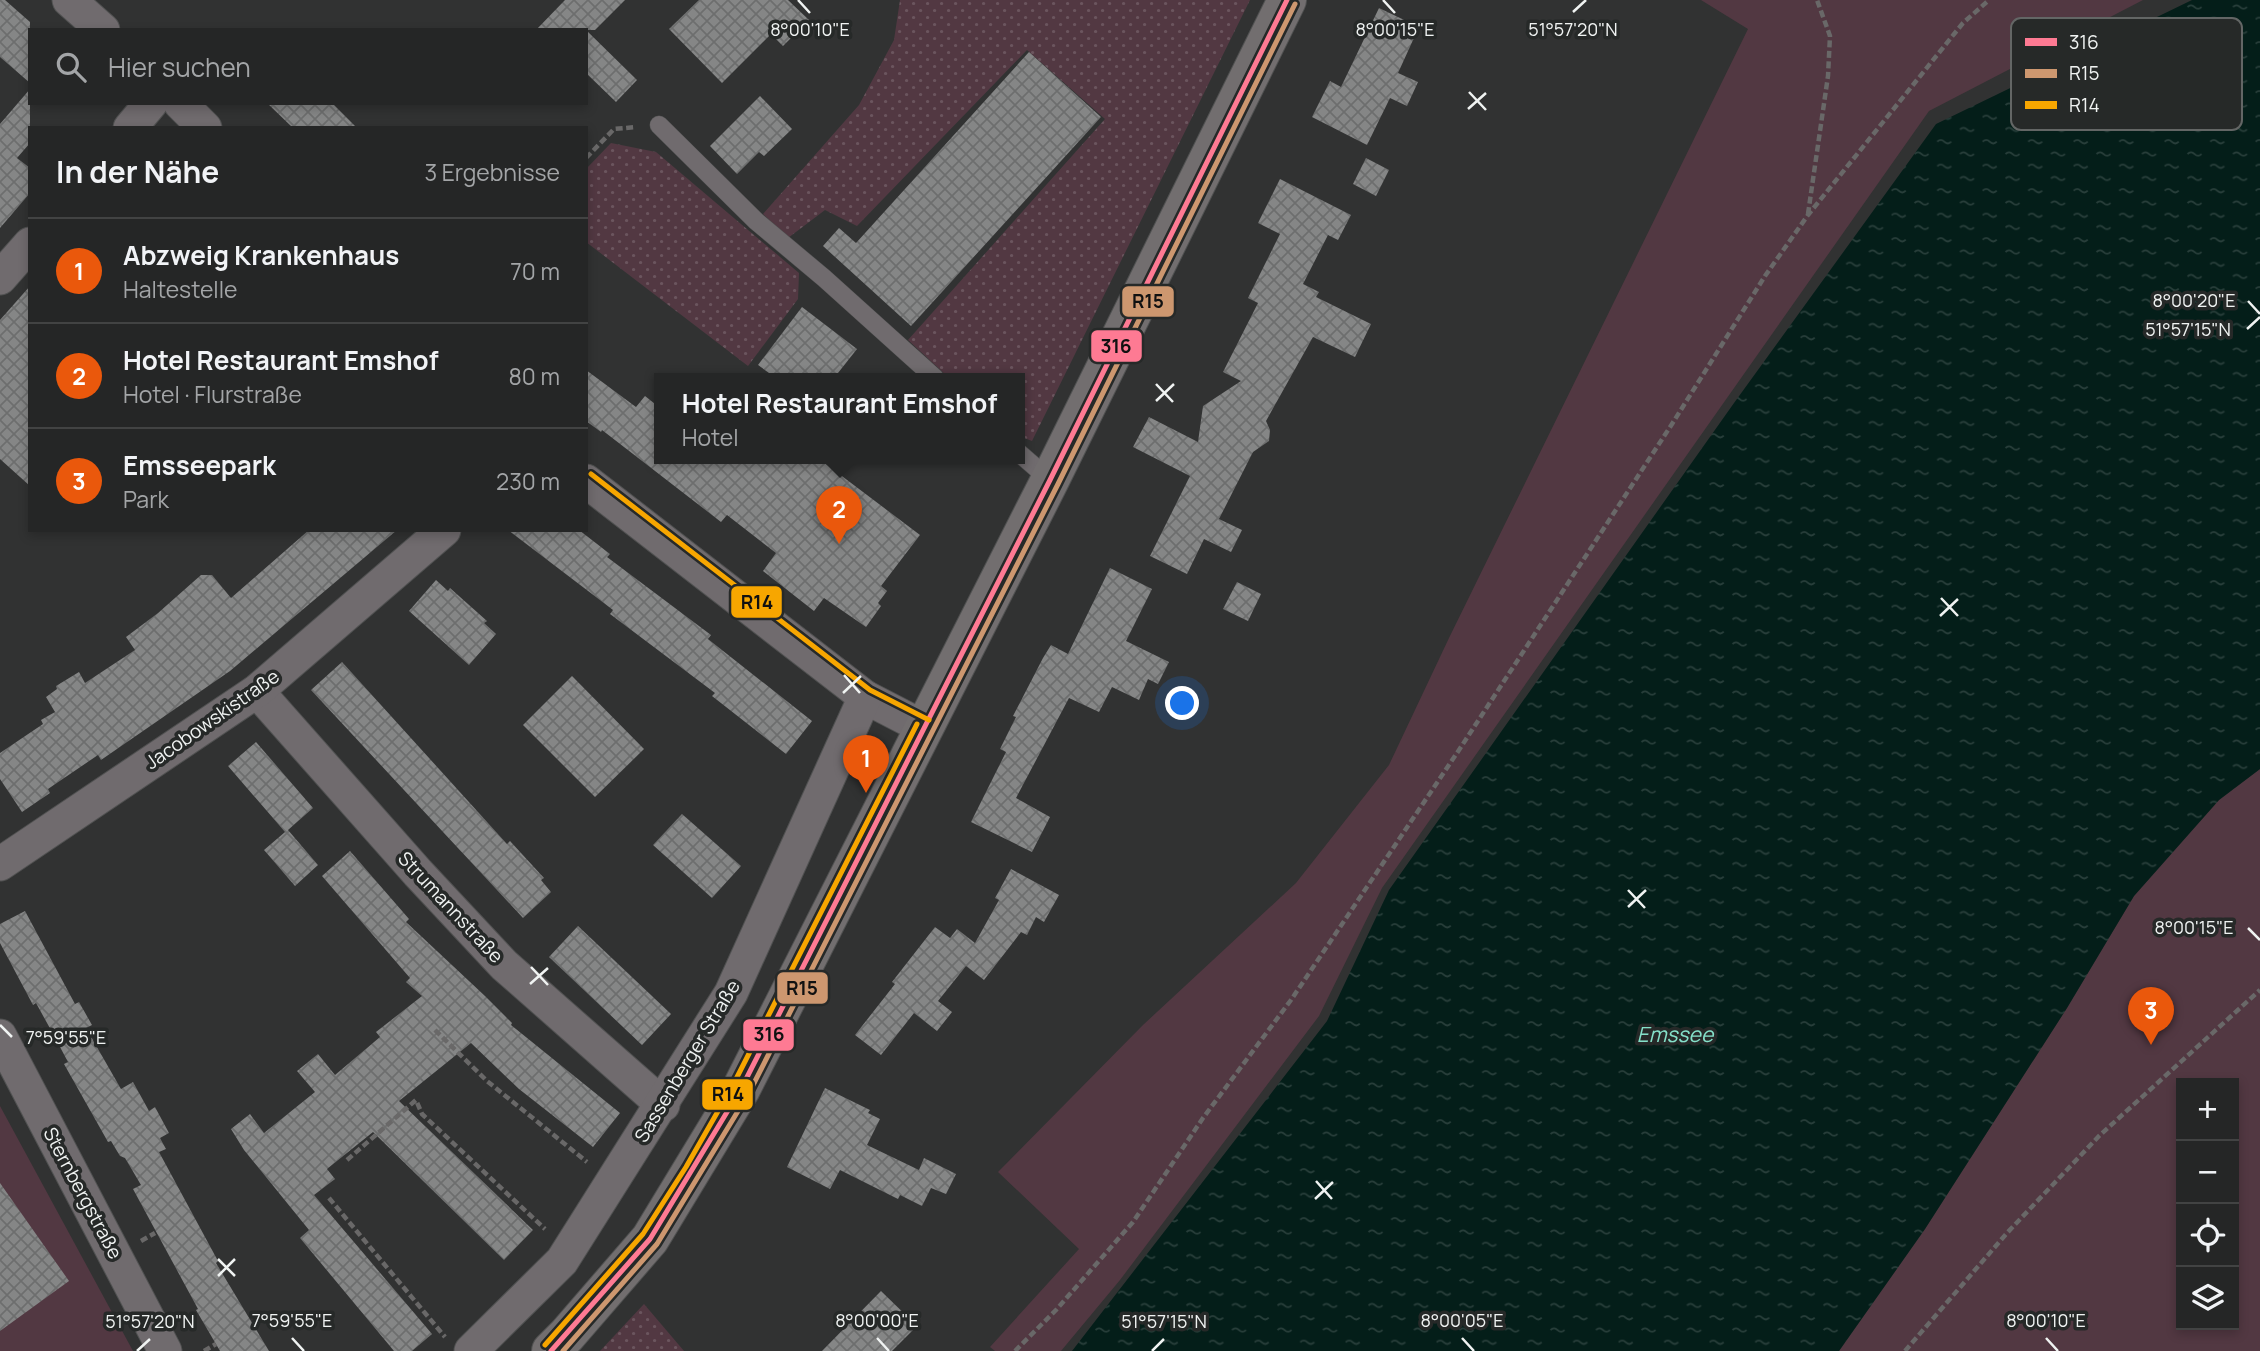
<!DOCTYPE html>
<html lang="de">
<head>
<meta charset="utf-8">
<style>
  body { margin:0; font-family:Manrope,sans-serif; background:#2d2e2e; color:#f1f3f6 }
  .controls { position:absolute; right:21px; bottom:21px; display:grid; overflow:hidden; border-radius:0px; box-shadow:0 4px 10px #0003 }
  .controls button { width:63px; height:63px; display:grid; place-items:center; padding:0; border:0; border-bottom:2px solid #424343; background:#252626; color:#f1f3f6; font:35px sans-serif }
  .you { position:absolute; left:1183px; top:704px; width:24px; height:24px; margin:-18px; border:5px solid #fff; border-radius:50%; background:#1a73e8; box-shadow:0 0 0 10px #1a73e833 }
  .badge { display:grid; place-items:center; width:46px; height:46px; border-radius:50%; background:#ea580c; color:#fff; font-size:23px; font-weight:700 }
  .pin { position:absolute; translate:-50% -58px; filter:drop-shadow(0 2px 4px #0008) }
  .pin::after { content:''; position:absolute; top:37px; width:24px; height:21px; background:inherit; clip-path:polygon(0 0,100% 0,50% 100%) }
  .popup { position:absolute; left:654px; top:373px; width:371px; height:91px; box-sizing:border-box; display:grid; place-content:center; border-radius:0px; background:#252626; filter:drop-shadow(0 2px 5px #0005); font-size:23px; white-space:nowrap; color:#a3a5a7 }
  .popup b { font-size:26px; color:#f1f3f6 }
  .popup::after { content:''; position:absolute; left:50%; top:100%; margin-left:-14px; border:14px solid transparent; border-top-color:#252626 }
  .list { margin:0; padding:0; list-style:none }
  h2 { display:flex; justify-content:space-between; align-items:center; height:91px; margin:0; padding:0 28px; font-size:30px }
  h2 small { font-size:23px; font-weight:400; color:#a3a5a7 }
  .list li { display:grid; grid-template-columns:46px 1fr auto; gap:21px; align-items:center; box-sizing:border-box; height:105px; padding:0 28px; border-top:2px solid #424343 }
  .list b { display:block; font-size:26px; white-space:nowrap }
  .list p { margin:0; font-size:23px; white-space:nowrap; color:#a3a5a7 }
  .list em { font-size:23px; font-style:normal; color:#a3a5a7 }
  .icon { flex:none; width:38px; height:38px; fill:none; stroke:currentColor; stroke-width:2; stroke-linecap:round; stroke-linejoin:round }
  .map { position:relative; flex:none; width:2260px; height:1351px; overflow:hidden }
  .search { position:absolute; background:#252626; box-shadow:0 4px 10px #0003; left:28px; top:28px; width:560px; height:77px; display:flex; align-items:center; gap:18px; box-sizing:border-box; padding:0 24px; border-radius:0px; color:#a3a5a7; font-size:26px }
  .panel { position:absolute; background:#252626; box-shadow:0 4px 10px #0003; left:28px; top:126px; width:560px; height:406px; border-radius:0px }
  .map>svg:first-child { display:block }
  .grass { fill:url(#grass-dots) }
  .green { fill:#523842; fill-rule:evenodd }
  .water { fill:url(#water-ripples) }
  .building { fill:url(#building-cross-hatch) }
  .lines { fill:none; stroke-linecap:round; stroke-linejoin:round }
  .lane-casing { stroke:#505151; stroke-width:19 }
  .street-casing { stroke:#505151; stroke-width:35 }
  .secondary-casing { stroke:#505151; stroke-width:40 }
  .path { stroke:#696868; stroke-width:4.5; stroke-dasharray:7 3.5; stroke-linecap:butt }
  .lane { stroke:#706b6e; stroke-width:18 }
  .street { stroke:#706b6e; stroke-width:33 }
  .secondary { stroke:#726e6f; stroke-width:38 }
  .bus-1-casing { stroke:#262928; stroke-width:10 }
  .bus-2-casing { stroke:#262928; stroke-width:10 }
  .bus-3-casing { stroke:#262928; stroke-width:10 }
  .bus-1 { stroke:#fe7a93; stroke-width:5 }
  .bus-2 { stroke:#cd976f; stroke-width:5 }
  .bus-3 { stroke:#f7a600; stroke-width:5 }
  .ticks { fill:none; stroke:#f0f3f2; stroke-width:2.5 }
  .labels { text-anchor:middle; dominant-baseline:central; stroke-width:7; stroke-linejoin:round; paint-order:stroke }
  .street-label { font-size:19px; fill:#f0f3f2; stroke:#262928 }
  .water-label { font-size:21px; font-style:italic; fill:#85e1ca; stroke:#262928 }
  .key { fill:#262928; stroke:#636665; stroke-width:2 }
  .key-label { font-size:19px; fill:#f0f3f2 }
  .ticks-label { font-size:18px; text-anchor:middle; fill:#f0f3f2; stroke:#262928; stroke-width:7; stroke-linejoin:round; paint-order:stroke }
  .line-badge { stroke:#262928; stroke-width:2.5 }
  .pale-badge-label { font-size:19px; text-anchor:middle; font-weight:bold; fill:#111 }
</style>
</head>
<body>
<div class="map">
<svg width="2260" height="1351" viewBox="0 0 2260 1351">
  <defs>
    <pattern id="grass-dots" width="8" height="8" patternUnits="userSpaceOnUse" patternTransform="scale(1.75)"><rect width="8" height="8" fill="#523842"/><path d="M2 2h.1M6 6h.1" fill="none" stroke="#6b555e" stroke-width="1.8" stroke-linecap="round"/></pattern>
    <pattern id="water-ripples" width="26" height="14" patternUnits="userSpaceOnUse" patternTransform="scale(1.75)"><rect width="26" height="14" fill="#041e19"/><path d="M2 4q2-2 4 0t4 0M15 11q2-2 4 0t4 0" fill="none" stroke="#293f3b"/></pattern>
    <pattern id="building-cross-hatch" width="8" height="8" patternUnits="userSpaceOnUse" patternTransform="scale(1.75)"><rect width="8" height="8" fill="#858686"/><path d="M0 0l8 8M0 8l8-8" fill="none" stroke="#6d6e6e"/></pattern>
  </defs>
  <rect width="100%" height="100%" fill="#313232"/>
  <g class="grass">
    <path d="M 900,0 L 1250,0 L 1032,441 L 1019,436 L 1019,378 L 949,378 L 908,340 L 1105,119 L 1027,50 L 857,226 L 825,210 L 788,238 L 763,214 L 859,105 L 894,40 Z"/>
    <path d="M 611,143 L 656,152 L 799,273 L 798,299 L 748,366 L 586,242 L 586,169 Z"/>
    <path d="M 644,1304 L 684,1351 L 600,1351 Z"/>
  </g>
  <g class="green">
    <path d="M 1701,0 L 2143,0 L 1929,111 L 1382,888 L 1319,1016 L 1120,1280 L 1061,1351 L 995,1351 L 990,1347 L 1079,1249 L 998,1172 L 1143,1025 L 1296,883 L 1389,765 L 1449,638 L 1748,29 Z"/>
    <path d="M 2260,769 L 2260,1351 L 1839,1351 L 1925,1229 L 2067,1008 L 2134,896 L 2219,800 ZM 2181,1083 L 2234,1083 L 2234,1325 L 2181,1325 Z"/>
    <path d="M 0,1106 L 133,1351 L 0,1351 Z"/>
  </g>
  <path class="water" d="M 2192,0 L 2260,0 L 2260,769 L 2219,800 L 2134,896 L 2067,1008 L 1925,1229 L 1839,1351 L 1072,1351 L 1327,1021 L 1389,890 L 1734,403 L 1936,124 Z"/>
  <g class="building">
    <path d="M 0,0 L 5,0 L 30,22 L 30,83 L 0,57 Z"/>
    <path d="M 565,0 L 625,0 L 595,30 L 586,30 L 637,80 L 616,102 L 586,73 L 586,30 L 536,30 Z"/>
    <path d="M 699,0 L 788,0 L 809,20 L 783,46 L 771,34 L 722,83 L 669,29 Z"/>
    <path d="M 1379,8 L 1419,27 L 1398,73 L 1418,82 L 1407,106 L 1390,98 L 1367,145 L 1312,117 L 1330,81 L 1341,87 Z"/>
    <path d="M 1029,52 L 1101,117 L 911,326 L 823,246 L 839,228 L 856,243 Z"/>
    <path d="M 30,89 L 30,143 L 17,158 L 30,168 L 30,193 L 0,228 L 0,124 Z"/>
    <path d="M 760,96 L 792,129 L 764,156 L 759,152 L 737,174 L 710,146 Z"/>
    <path d="M 267,103 L 332,103 L 357,128 L 293,128 Z"/>
    <path d="M 1366,158 L 1389,170 L 1376,196 L 1353,184 Z"/>
    <path d="M 1280,179 L 1351,215 L 1338,240 L 1328,235 L 1303,284 L 1319,292 L 1316,297 L 1371,324 L 1355,357 L 1313,337 L 1266,421 L 1270,430 L 1269,441 L 1253,452 L 1219,519 L 1242,530 L 1231,552 L 1204,539 L 1187,574 L 1150,556 L 1190,476 L 1133,447 L 1149,417 L 1198,442 L 1203,406 L 1241,381 L 1223,372 L 1258,303 L 1248,298 L 1280,234 L 1258,223 Z"/>
    <path d="M 30,286 L 30,486 L 0,459 L 0,320 Z"/>
    <path d="M 802,307 L 857,349 L 834,378 L 776,378 L 758,365 Z"/>
    <path d="M 586,370 L 636,407 L 645,396 L 659,407 L 659,458 L 818,458 L 920,535 L 881,586 L 887,591 L 878,603 L 881,606 L 866,627 L 824,598 L 814,611 L 763,571 L 776,553 L 727,515 L 721,522 L 602,430 L 601,432 L 586,421 Z"/>
    <path d="M 309,530 L 397,530 L 230,671 L 101,760 L 98,755 L 48,789 L 50,793 L 22,812 L 0,779 L 0,753 L 43,724 L 41,720 L 55,712 L 46,697 L 57,689 L 56,686 L 79,672 L 85,683 L 135,650 L 126,637 L 158,613 L 201,575 L 212,575 L 231,598 Z"/>
    <path d="M 508,530 L 579,530 L 610,554 L 607,557 L 711,635 L 708,639 L 812,721 L 786,754 L 712,696 L 715,693 L 610,614 L 613,610 Z"/>
    <path d="M 1110,568 L 1152,589 L 1126,641 L 1169,662 L 1158,684 L 1148,679 L 1139,700 L 1112,687 L 1099,712 L 1069,698 L 1016,798 L 1050,817 L 1032,852 L 971,822 L 1006,752 L 1000,749 L 1016,717 L 1013,716 L 1043,658 L 1051,645 L 1068,654 Z"/>
    <path d="M 436,580 L 448,591 L 450,588 L 487,621 L 484,623 L 496,634 L 469,665 L 409,611 Z"/>
    <path d="M 1237,582 L 1261,594 L 1248,621 L 1223,609 Z"/>
    <path d="M 342,662 L 507,844 L 510,841 L 544,878 L 541,880 L 551,892 L 523,918 L 311,690 Z"/>
    <path d="M 572,676 L 644,749 L 595,797 L 523,725 Z"/>
    <path d="M 256,742 L 313,808 L 288,830 L 318,865 L 295,886 L 264,850 L 285,832 L 228,766 Z"/>
    <path d="M 682,814 L 741,866 L 712,898 L 653,845 Z"/>
    <path d="M 350,851 L 409,919 L 406,922 L 485,996 L 512,1023 L 511,1025 L 620,1113 L 593,1147 L 519,1089 L 471,1043 L 399,1101 L 533,1230 L 504,1260 L 373,1132 L 327,1169 L 335,1179 L 314,1195 L 432,1334 L 412,1351 L 394,1351 L 300,1238 L 309,1230 L 244,1150 L 231,1129 L 250,1114 L 264,1133 L 315,1092 L 297,1071 L 318,1054 L 335,1075 L 380,1037 L 376,1032 L 422,996 L 406,982 L 410,978 L 322,876 Z"/>
    <path d="M 1011,869 L 1059,895 L 1044,922 L 1036,917 L 1027,935 L 1021,932 L 984,980 L 966,966 L 938,1001 L 952,1012 L 937,1031 L 914,1013 L 881,1055 L 855,1035 L 895,984 L 892,982 L 935,927 L 950,938 L 957,929 L 975,943 L 999,900 L 995,898 Z"/>
    <path d="M 25,911 L 75,1004 L 79,1002 L 92,1025 L 86,1028 L 121,1089 L 133,1082 L 149,1111 L 155,1107 L 169,1133 L 160,1138 L 166,1149 L 159,1152 L 218,1261 L 216,1263 L 269,1351 L 220,1351 L 196,1310 L 198,1309 L 133,1189 L 141,1185 L 125,1158 L 120,1156 L 111,1141 L 108,1142 L 64,1064 L 68,1062 L 52,1032 L 36,1003 L 33,1005 L 0,943 L 0,924 Z"/>
    <path d="M 578,926 L 671,1014 L 642,1045 L 549,957 Z"/>
    <path d="M 825,1088 L 870,1110 L 868,1113 L 880,1119 L 867,1145 L 919,1170 L 924,1158 L 956,1174 L 946,1194 L 931,1188 L 922,1206 L 900,1195 L 898,1199 L 840,1170 L 830,1189 L 787,1167 Z"/>
    <path d="M 0,1183 L 69,1281 L 0,1331 Z"/>
    <path d="M 881,1291 L 917,1326 L 892,1351 L 822,1351 Z"/>
  </g>
  <g class="lines">
    <g class="lane-casing">
      <g id="lane">
        <path d="M 659,125 L 756,221 L 824,278 L 935,378"/>
        <path d="M 1019,453 L 1050,480"/>
      </g>
    </g>
    <g class="street-casing">
      <g id="street">
        <path d="M 69,0 L 103,30"/>
        <path d="M 180,103 L 205,128"/>
        <path d="M 130,128 L 151,103"/>
        <path d="M 0,278 L 30,244"/>
        <path d="M 586,481 L 865,697 L 925,728"/>
        <path d="M 257,691 L 418,873 L 504,965 L 663,1105"/>
        <path d="M 0,864 L 257,691 L 444,530"/>
        <path d="M 0,1036 L 165,1351"/>
        <path d="M 471,1351 L 562,1261 L 731,993 L 865,697"/>
      </g>
    </g>
    <g class="secondary-casing">
      <path id="secondary" d="M 551,1351 L 567,1335 L 650,1239 L 741,1089 L 1050,480 L 1287,0"/>
    </g>
    <g class="path">
      <path d="M 586,158 L 614,129 L 636,127"/>
      <path d="M 1808,214 L 1828,76 L 1830,36 L 1817,0"/>
      <path d="M 435,1030 L 487,1081 L 587,1162"/>
      <path d="M 347,1160 L 416,1100 L 422,1114 L 545,1229"/>
      <path d="M 329,1198 L 445,1337"/>
      <path d="M 141,1241 L 155,1233"/>
      <path d="M 204,1351 L 216,1344"/>
      <path d="M 1015,1351 L 1056,1310 L 1133,1222 L 1203,1118 L 1291,1000 L 1459,750 L 1672,424 L 1765,276 L 1808,215 L 1963,23 L 1989,0"/>
      <path d="M 1905,1351 L 2007,1233 L 2099,1136 L 2260,990"/>
    </g>
    <use href="#lane" class="lane"/>
    <use href="#street" class="street"/>
    <use href="#secondary" class="secondary"/>
    <g class="bus-1-casing">
      <path id="bus-1" d="M 551,1351 L 650,1239 L 741,1089 L 1050,480 L 1287,0"/>
    </g>
    <g class="bus-2-casing">
      <path id="bus-2" d="M 563,1351 L 657,1244 L 749,1093 L 1058,484 L 1295,4"/>
    </g>
    <g class="bus-3-casing">
      <g id="bus-3">
        <path d="M 591,474 L 870,690 L 929,720"/>
        <path d="M 545,1345 L 643,1234 L 686,1167 L 733,1085 L 917,724"/>
      </g>
    </g>
    <use href="#bus-1" class="bus-1"/>
    <use href="#bus-2" class="bus-2"/>
    <use href="#bus-3" class="bus-3"/>
  </g>
  <path class="ticks" d="M 798,0 L 810,13M 1383,0 L 1395,13M 1573,12 L 1586,0M 1469,92 L 1486,110M 1468,109 L 1486,93M 2248,301 L 2260,314M 2247,329 L 2260,317M 1156,384 L 1173,402M 1156,401 L 1174,384M 1941,598 L 1958,616M 1940,616 L 1958,599M 844,675 L 860,693M 843,693 L 861,676M 1628,890 L 1645,908M 1628,907 L 1646,890M 2248,928 L 2260,940M 531,967 L 548,985M 530,984 L 548,968M 0,1025 L 12,1037M 1316,1181 L 1332,1199M 1315,1199 L 1333,1182M 218,1259 L 235,1276M 218,1276 L 235,1259M 292,1338 L 304,1351M 877,1338 L 889,1351M 1462,1338 L 1474,1351M 2046,1338 L 2058,1351M 137,1351 L 150,1339M 1152,1351 L 1164,1339"/>
  <g class="labels">
    <g class="street-label">
      <text transform="translate(212 719) rotate(-35)">Jacobowskistraße</text>
      <text transform="translate(451 907) rotate(47)">Strumannstraße</text>
      <text transform="translate(687 1061) rotate(-59)">Sassenberger Straße</text>
      <text transform="translate(83 1193) rotate(62)">Sternbergstraße</text>
    </g>
    <g class="water-label">
      <text x="1675" y="1034">Emssee</text>
    </g>
  </g>
  <rect x="2011" y="18" width="231" height="112" rx="10" class="key"/>
  <rect x="2025" y="38" width="32" height="8" fill="#fe7a93"/>
  <rect x="2025" y="69" width="32" height="9" fill="#cd976f"/>
  <rect x="2025" y="101" width="32" height="8" fill="#f7a600"/>
  <g class="key-label">
    <text x="2069" y="49">316</text>
    <text x="2069" y="80">R15</text>
    <text x="2069" y="112">R14</text>
  </g>
  <g class="ticks-label">
    <text x="1573" y="36">51°57'20"N</text>
    <text x="810" y="36">8°00'10"E</text>
    <text x="1395" y="36">8°00'15"E</text>
    <text x="2194" y="307">8°00'20"E</text>
    <text x="2188" y="336">51°57'15"N</text>
    <text x="2194" y="934">8°00'15"E</text>
    <text x="66" y="1044">7°59'55"E</text>
    <text x="292" y="1327">7°59'55"E</text>
    <text x="877" y="1327">8°00'00"E</text>
    <text x="1462" y="1327">8°00'05"E</text>
    <text x="2046" y="1327">8°00'10"E</text>
    <text x="150" y="1328">51°57'20"N</text>
    <text x="1164" y="1328">51°57'15"N</text>
  </g>
  <g class="line-badge">
    <rect x="1121" y="285" width="54" height="33" rx="7" fill="#cd976f"/>
    <rect x="1090" y="329" width="53" height="34" rx="7" fill="#fe7a93"/>
    <rect x="730" y="585" width="53" height="34" rx="7" fill="#f7a600"/>
    <rect x="776" y="971" width="53" height="34" rx="7" fill="#cd976f"/>
    <rect x="742" y="1018" width="53" height="34" rx="7" fill="#fe7a93"/>
    <rect x="701" y="1078" width="53" height="33" rx="7" fill="#f7a600"/>
  </g>
  <g class="pale-badge-label">
    <text x="1148" y="308">R15</text>
    <text x="1116" y="353">316</text>
    <text x="757" y="609">R14</text>
    <text x="802" y="995">R15</text>
    <text x="769" y="1041">316</text>
    <text x="728" y="1101">R14</text>
  </g>
</svg>
<div class="controls">
<button>+</button>
<button>−</button>
<button><svg class="icon" aria-label="locate" viewBox="0 0 24 24"><circle cx="12" cy="12" r="6"/><path d="M12 2v4M12 18v4M2 12h4M18 12h4"/></svg></button>
<button><svg class="icon" aria-label="layers" viewBox="0 0 24 24"><path d="M12 4l9 5-9 5-9-5zM3 14l9 5 9-5"/></svg></button>
</div>
<div class="you"></div>
<div class="pin badge" style="left:866px;top:793px">1</div>
<div class="pin badge" style="left:839px;top:544px">2</div>
<div class="popup"><b>Hotel Restaurant Emshof</b>Hotel</div>
<div class="pin badge" style="left:2151px;top:1045px">3</div>
<div class="search"><svg class="icon" aria-label="search" viewBox="0 0 24 24"><circle cx="10" cy="10" r="6"/><path d="M15 15l6 6"/></svg>Hier suchen</div>
<section class="panel">
<h2>In der Nähe<small>3 Ergebnisse</small></h2>
<ul class="list">
<li><span class="badge">1</span><div><b>Abzweig Krankenhaus</b><p>Haltestelle</p></div><em>70 m</em></li>
<li><span class="badge">2</span><div><b>Hotel Restaurant Emshof</b><p>Hotel · Flurstraße</p></div><em>80 m</em></li>
<li><span class="badge">3</span><div><b>Emsseepark</b><p>Park</p></div><em>230 m</em></li>
</ul>
</section>
</div>
</body>
</html>
